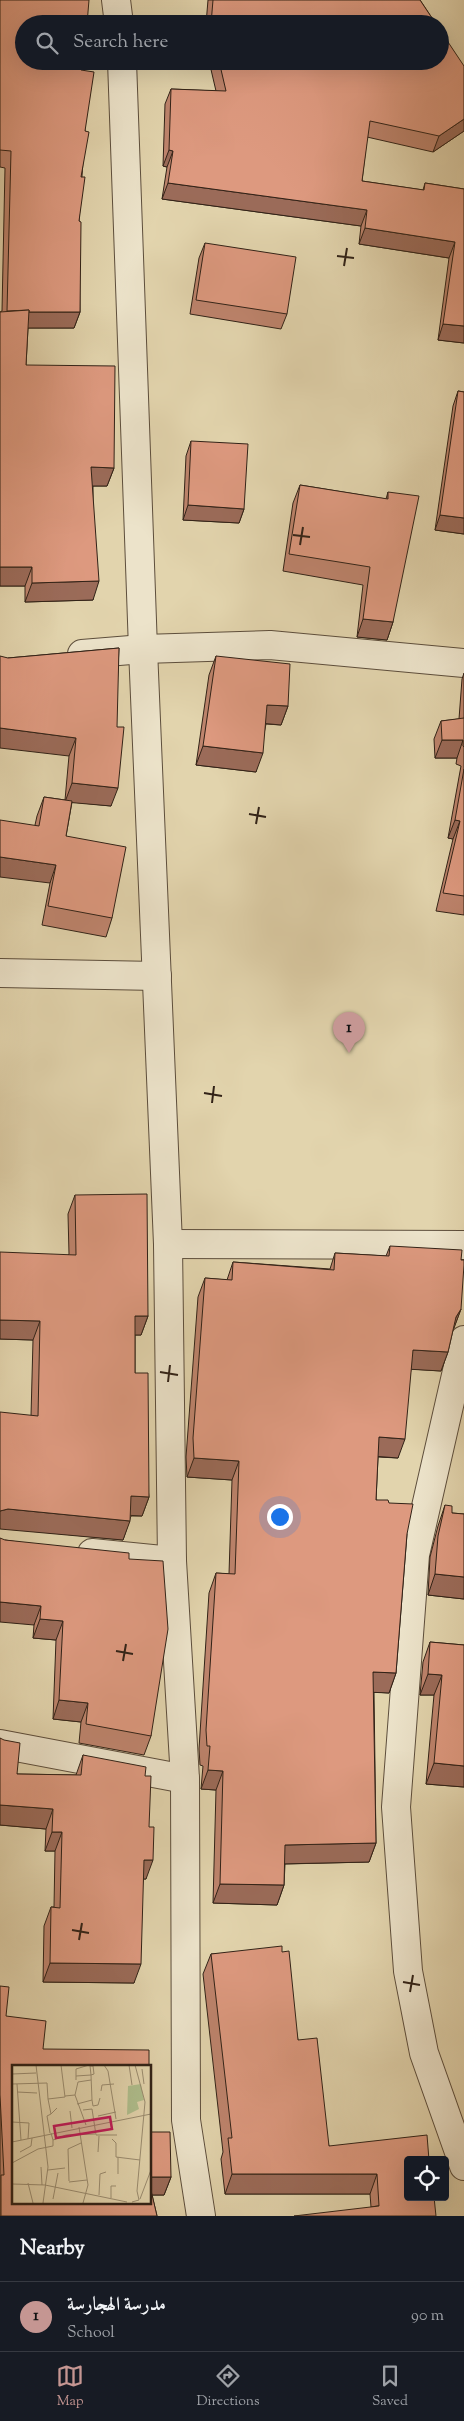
<!DOCTYPE html>
<html lang="en">
<head>
<meta charset="utf-8">
<style>
  body { margin:0; font-family:"Sorts Mill Goudy",Amiri,serif; background:#20242c; color:#f1f3f6 }
  .controls { position:absolute; right:15px; bottom:15px; display:grid; overflow:hidden; border-radius:5px; box-shadow:0 5px 20px #0002 }
  .controls button { width:45px; height:45px; display:grid; place-items:center; padding:0; border:0; border-bottom:1px solid #363941; background:#171b24; color:#f1f3f6; font:25px sans-serif }
  .you { position:absolute; left:279px; top:1516px; width:18px; height:18px; margin:-12px; border:4px solid #fff; border-radius:50%; background:#1a73e8; box-shadow:0 0 0 8px #1a73e833 }
  .badge { display:grid; place-items:center; width:32px; height:32px; border-radius:50%; background:#c59692; color:#111; font-size:16px; font-weight:700 }
  .pin { position:absolute; translate:-50% -41px; filter:drop-shadow(0 1px 2px #0008) }
  .pin::after { content:''; position:absolute; top:26px; width:18px; height:15px; background:inherit; clip-path:polygon(0 0,100% 0,50% 100%) }
  .list { margin:0; padding:0; list-style:none }
  h2 { display:flex; justify-content:space-between; align-items:center; height:65px; margin:0; padding:0 20px; font-size:21px }
  h2 small { font-size:16px; font-weight:400; color:#9ea1a6 }
  .list li { display:grid; grid-template-columns:32px 1fr auto; gap:15px; align-items:center; box-sizing:border-box; height:70px; padding:0 20px; border-top:1px solid #363941 }
  .list b { display:block; font-size:19px; white-space:nowrap }
  .list p { margin:0; font-size:16px; white-space:nowrap; color:#9ea1a6 }
  .list em { font-size:16px; font-style:normal; color:#9ea1a6 }
  .icon { flex:none; width:28px; height:28px; fill:none; stroke:currentColor; stroke-width:2; stroke-linecap:round; stroke-linejoin:round }
  .map { position:relative; flex:none; width:464px; height:2216px; overflow:hidden }
  .search { position:absolute; background:#171b24; box-shadow:0 5px 20px #0002; left:15px; right:15px; top:15px; height:55px; display:flex; align-items:center; gap:12px; box-sizing:border-box; padding:0 18px; border-radius:28px; color:#9ea1a6; font-size:19px }
  .sheet { height:135px; background:#171b24 }
  nav { display:flex; justify-content:space-around; align-items:center; box-sizing:border-box; height:70px; border-top:1px solid #363941; background:#171b24; font-size:14px; color:#9ea1a6 }
  nav a { display:grid; justify-items:center; gap:2px }
  nav .on { color:#c59692 }
  .map>svg:first-child { display:block }
  .lines { fill:none; stroke-linecap:round; stroke-linejoin:round }
  .street-casing { stroke:#5d4e3c; stroke-width:30 }
  .street { stroke:#ece3ca; stroke-width:28 }
  .wall { fill:#be846d; stroke:#312217 }
  .shaded-wall { fill:#9b6b59; stroke:#312217 }
  .building { fill:#dd997f; stroke:#312217 }
  .ticks { fill:none; stroke:#312217; stroke-width:2 }
  .inset-road { fill:none; stroke:#9b8d71; stroke-width:1 }
  .view { fill:#c2185b; fill-opacity:0.15; stroke:#c2185b; stroke-width:2.5 }
  .inset-edge { fill:none; stroke:#312217; stroke-width:2.5 }
</style>
</head>
<body>
<div class="map">
<svg width="464" height="2216" viewBox="0 0 464 2216">
  <rect width="100%" height="100%" fill="#e2d4ad"/>
  <filter id="stains"><feTurbulence type="fractalNoise" baseFrequency=".004" numOctaves="4"/><feColorMatrix values="0 0 0 0 .2 0 0 0 0 .09 0 0 0 0 .02 0 0 0 .5 -.17"/></filter>
  <radialGradient id="worn" r=".72"><stop offset=".6" stop-color="#630" stop-opacity="0"/><stop offset="1" stop-color="#630" stop-opacity=".3"/></radialGradient>
  <g class="lines">
    <g class="street-casing">
      <g id="street">
        <path d="M 116,0 L 119,24"/>
        <path d="M 122,61 L 143,649 L 168,1244 L 172,1561 L 185,1779 L 186,2120 L 201,2216"/>
        <path d="M 82,654 L 143,649 L 270,645 L 464,663"/>
        <path d="M 0,973 L 157,976"/>
        <path d="M 168,1244 L 464,1245"/>
        <path d="M 464,1340 L 415,1555 L 396,1807 L 408,1971 L 424,2053 L 464,2166"/>
        <path d="M 92,1553 L 172,1561"/>
        <path d="M 0,1744 L 185,1779"/>
      </g>
    </g>
    <use href="#street" class="street"/>
  </g>
  <g class="wall">
    <path d="M 0,0 L 81,70 L 85,131 L 79,221 L 80,312 L 74,328 L 28,328 L 26,365 L 114,468 L 107,486 L 93,486 L 93,600 L 25,602 L 25,586 L 0,586 L 0,312 L 2,311 L 5,168 L 0,167 Z"/>
    <path d="M 208,0 L 420,0 L 436,24 L 206,24 Z"/>
    <path d="M 209,61 L 440,61 L 464,66 L 464,131 L 433,152 L 367,137 L 362,181 L 423,190 L 425,183 L 464,189 L 464,343 L 438,340 L 449,258 L 359,244 L 361,226 L 162,199 L 167,167 L 163,166 L 165,104 L 171,89 L 216,91 Z"/>
    <path d="M 205,243 L 287,314 L 281,329 L 190,314 L 199,258 Z"/>
    <path d="M 458,391 L 464,392 L 464,534 L 435,530 L 453,406 Z"/>
    <path d="M 191,441 L 244,509 L 239,523 L 183,520 L 186,456 Z"/>
    <path d="M 300,485 L 386,499 L 388,492 L 393,622 L 387,640 L 357,637 L 363,585 L 283,571 L 293,503 Z"/>
    <path d="M 119,648 L 111,806 L 72,802 L 66,836 L 112,918 L 106,937 L 42,925 L 50,883 L 35,825 L 37,816 L 44,797 L 65,800 L 69,756 L 8,658 Z"/>
    <path d="M 216,656 L 288,706 L 281,725 L 266,724 L 256,772 L 196,765 L 209,675 Z"/>
    <path d="M 464,673 L 464,915 L 436,911 L 453,839 L 448,838 L 461,766 L 456,764 L 457,758 L 435,758 L 434,739 L 441,721 L 459,719 L 462,679 Z"/>
    <path d="M 75,1195 L 148,1316 L 141,1335 L 135,1335 L 135,1373 L 149,1497 L 142,1516 L 131,1516 L 123,1540 L 2,1528 L 31,1416 L 33,1340 L 0,1339 L 69,1254 L 68,1214 Z"/>
    <path d="M 390,1246 L 461,1309 L 453,1330 L 448,1352 L 441,1371 L 411,1369 L 398,1458 L 378,1457 L 376,1500 L 389,1503 L 407,1534 L 396,1673 L 389,1693 L 374,1692 L 376,1843 L 369,1862 L 285,1864 L 284,1885 L 277,1905 L 213,1903 L 216,1790 L 201,1789 L 203,1766 L 200,1765 L 199,1749 L 209,1593 L 216,1573 L 229,1574 L 232,1480 L 187,1477 L 186,1457 L 198,1297 L 205,1278 L 227,1280 L 233,1262 L 330,1269 L 335,1253 L 386,1256 Z"/>
    <path d="M 445,1505 L 452,1513 L 464,1514 L 464,1599 L 428,1595 L 430,1557 L 438,1526 Z"/>
    <path d="M 5,1540 L 129,1559 L 151,1736 L 144,1755 L 79,1743 L 81,1722 L 53,1719 L 56,1640 L 33,1638 L 34,1625 Z"/>
    <path d="M 430,1642 L 464,1645 L 464,1787 L 426,1784 L 434,1695 L 420,1695 L 423,1662 Z"/>
    <path d="M 0,1738 L 17,1774 L 76,1775 L 83,1755 L 145,1776 L 146,1879 L 143,1879 L 134,1983 L 43,1982 L 44,1926 L 51,1907 L 54,1907 L 55,1851 L 45,1851 L 46,1829 L 0,1825 Z"/>
    <path d="M 282,1952 L 298,2040 L 329,2146 L 434,2197 L 371,2207 L 370,2194 L 225,2194 L 221,2159 L 223,2152 L 203,1974 L 211,1954 Z"/>
    <path d="M 0,1986 L 14,2066 L 150,2132 L 171,2177 L 164,2195 L 152,2195 L 157,2216 L 0,2216 Z"/>
  </g>
  <g class="shaded-wall">
    <path d="M 464,119 L 464,131 L 433,152 L 439,136 Z"/>
    <path d="M 169,150 L 173,151 L 167,167 L 163,166 Z"/>
    <path d="M 168,183 L 367,210 L 361,226 L 162,199 Z"/>
    <path d="M 365,228 L 455,242 L 449,258 L 359,244 Z"/>
    <path d="M 7,312 L 80,312 L 74,328 L 1,328 Z"/>
    <path d="M 443,324 L 464,326 L 464,343 L 438,340 Z"/>
    <path d="M 91,467 L 114,468 L 107,486 L 85,486 Z"/>
    <path d="M 188,505 L 244,509 L 239,523 L 183,520 Z"/>
    <path d="M 440,515 L 464,518 L 464,534 L 435,530 Z"/>
    <path d="M 0,567 L 32,567 L 25,586 L 0,586 Z"/>
    <path d="M 99,581 L 93,600 L 25,602 L 32,583 Z"/>
    <path d="M 363,619 L 393,622 L 387,640 L 357,637 Z"/>
    <path d="M 267,705 L 288,706 L 281,725 L 260,723 Z"/>
    <path d="M 0,728 L 76,738 L 69,756 L 0,748 Z"/>
    <path d="M 442,740 L 463,740 L 457,758 L 435,758 Z"/>
    <path d="M 203,746 L 263,753 L 256,772 L 196,765 Z"/>
    <path d="M 72,783 L 118,788 L 111,806 L 65,802 Z"/>
    <path d="M 455,820 L 460,821 L 453,839 L 448,838 Z"/>
    <path d="M 0,857 L 56,865 L 50,883 L 0,877 Z"/>
    <path d="M 461,1309 L 454,1328 L 449,1337 L 456,1317 Z"/>
    <path d="M 135,1316 L 148,1316 L 141,1335 L 128,1335 Z"/>
    <path d="M 0,1320 L 40,1321 L 33,1340 L 0,1339 Z"/>
    <path d="M 413,1350 L 448,1352 L 441,1371 L 406,1369 Z"/>
    <path d="M 379,1437 L 405,1439 L 398,1458 L 372,1456 Z"/>
    <path d="M 194,1458 L 239,1461 L 232,1480 L 187,1477 Z"/>
    <path d="M 131,1496 L 149,1497 L 142,1516 L 124,1515 Z"/>
    <path d="M 8,1509 L 130,1521 L 123,1540 L 0,1529 L 0,1511 Z"/>
    <path d="M 435,1574 L 464,1577 L 464,1599 L 428,1595 Z"/>
    <path d="M 0,1602 L 41,1606 L 34,1625 L 0,1622 Z"/>
    <path d="M 40,1619 L 63,1621 L 56,1640 L 33,1638 Z"/>
    <path d="M 373,1672 L 396,1673 L 389,1693 L 366,1692 Z"/>
    <path d="M 428,1674 L 442,1675 L 434,1695 L 420,1695 Z"/>
    <path d="M 59,1700 L 88,1703 L 81,1722 L 53,1719 Z"/>
    <path d="M 434,1763 L 464,1766 L 464,1787 L 426,1784 Z"/>
    <path d="M 208,1770 L 223,1771 L 216,1790 L 201,1789 Z"/>
    <path d="M 0,1805 L 53,1809 L 46,1829 L 0,1825 Z"/>
    <path d="M 52,1832 L 62,1832 L 55,1851 L 45,1851 Z"/>
    <path d="M 376,1843 L 369,1862 L 278,1864 L 285,1845 Z"/>
    <path d="M 144,1860 L 153,1860 L 146,1879 L 137,1879 Z"/>
    <path d="M 220,1884 L 284,1885 L 277,1905 L 213,1903 Z"/>
    <path d="M 50,1963 L 141,1964 L 134,1983 L 43,1982 Z"/>
    <path d="M 232,2174 L 377,2174 L 370,2194 L 225,2194 Z"/>
    <path d="M 150,2177 L 171,2177 L 164,2195 L 150,2195 Z"/>
  </g>
  <g class="building">
    <path d="M 0,0 L 89,0 L 87,24 L 24,24 L 24,61 L 82,61 L 81,70 L 94,72 L 85,131 L 89,132 L 81,177 L 85,177 L 79,221 L 81,222 L 80,312 L 29,312 L 29,310 L 7,311 L 11,151 L 0,150 Z"/>
    <path d="M 213,0 L 420,0 L 436,24 L 211,24 Z"/>
    <path d="M 440,30 L 464,66 L 464,119 L 439,136 L 370,121 L 362,181 L 424,190 L 425,183 L 464,189 L 464,326 L 443,324 L 455,242 L 365,228 L 367,210 L 168,183 L 173,151 L 169,150 L 171,89 L 226,91 L 219,61 L 440,61 Z"/>
    <path d="M 205,243 L 296,257 L 287,314 L 196,300 Z"/>
    <path d="M 29,310 L 26,365 L 115,366 L 114,468 L 91,467 L 99,581 L 32,583 L 32,567 L 0,567 L 0,312 Z"/>
    <path d="M 458,391 L 464,392 L 464,518 L 440,515 Z"/>
    <path d="M 191,441 L 248,444 L 244,509 L 188,505 Z"/>
    <path d="M 300,485 L 388,499 L 388,492 L 419,496 L 393,622 L 363,619 L 370,567 L 289,554 Z"/>
    <path d="M 119,648 L 117,727 L 124,727 L 118,788 L 72,783 L 76,738 L 0,728 L 0,656 L 8,658 Z"/>
    <path d="M 216,656 L 290,664 L 288,706 L 267,705 L 263,753 L 203,746 Z"/>
    <path d="M 464,718 L 464,747 L 463,746 L 463,740 L 442,740 L 441,721 Z"/>
    <path d="M 464,769 L 464,896 L 443,893 L 460,821 L 455,820 Z"/>
    <path d="M 44,797 L 72,801 L 66,836 L 126,847 L 112,918 L 48,906 L 56,865 L 0,857 L 0,820 L 39,826 Z"/>
    <path d="M 147,1194 L 148,1316 L 135,1316 L 135,1373 L 148,1373 L 149,1497 L 131,1496 L 130,1521 L 8,1509 L 0,1511 L 0,1412 L 38,1416 L 40,1321 L 0,1320 L 0,1252 L 76,1255 L 75,1195 Z"/>
    <path d="M 390,1246 L 462,1250 L 461,1260 L 464,1260 L 464,1265 L 461,1309 L 456,1317 L 448,1352 L 413,1350 L 405,1439 L 379,1437 L 376,1500 L 388,1500 L 389,1503 L 413,1504 L 407,1534 L 396,1673 L 373,1672 L 376,1843 L 285,1845 L 284,1885 L 220,1884 L 223,1771 L 208,1770 L 210,1746 L 207,1746 L 206,1730 L 216,1573 L 235,1574 L 239,1461 L 194,1458 L 193,1438 L 205,1278 L 232,1280 L 233,1262 L 334,1270 L 335,1253 L 389,1256 Z"/>
    <path d="M 445,1505 L 452,1506 L 452,1513 L 464,1514 L 464,1577 L 435,1574 L 438,1536 Z"/>
    <path d="M 0,1538 L 5,1540 L 129,1553 L 129,1559 L 163,1561 L 168,1629 L 151,1736 L 86,1724 L 88,1703 L 59,1700 L 63,1621 L 40,1619 L 41,1606 L 0,1602 Z"/>
    <path d="M 430,1642 L 464,1645 L 464,1766 L 434,1763 L 442,1675 L 428,1674 Z"/>
    <path d="M 0,1738 L 4,1740 L 20,1743 L 17,1774 L 81,1775 L 83,1755 L 146,1767 L 145,1776 L 151,1776 L 149,1827 L 154,1827 L 153,1860 L 144,1860 L 141,1964 L 50,1963 L 51,1907 L 60,1908 L 62,1832 L 52,1832 L 53,1809 L 0,1805 Z"/>
    <path d="M 282,1946 L 282,1952 L 289,1951 L 298,2040 L 317,2038 L 329,2146 L 427,2135 L 429,2160 L 408,2160 L 408,2197 L 434,2197 L 436,2216 L 294,2216 L 379,2206 L 377,2174 L 232,2174 L 228,2138 L 232,2138 L 211,1954 Z"/>
    <path d="M 0,1986 L 9,1987 L 6,2016 L 46,2021 L 43,2049 L 149,2050 L 149,2066 L 14,2066 L 14,2202 L 150,2202 L 150,2186 L 157,2216 L 1,2216 L 1,2175 L 4,2175 L 0,2095 Z"/>
    <path d="M 150,2132 L 170,2132 L 171,2177 L 150,2177 Z"/>
  </g>
  <path class="ticks" d="M 337,256 L 354,258M 344,266 L 347,248M 293,535 L 310,537M 300,545 L 303,527M 249,814 L 266,817M 256,824 L 259,807M 204,1093 L 222,1096M 212,1103 L 214,1086M 160,1372 L 178,1375M 168,1382 L 170,1365M 116,1651 L 133,1654M 123,1661 L 126,1644M 72,1930 L 89,1933M 79,1940 L 82,1923M 403,1982 L 420,1985M 410,1992 L 413,1975"/>
  <g transform="translate(12 2065)">
    <rect width="139" height="139" fill="#e2d4ad"/>
    <path d="M 129,19 L 132,35 L 125,37 L 127,44 L 115,50 L 116,21 Z" fill="#afbe8d"/>
    <path class="inset-road" d="M 24,0 L 36,102 L 31,138M 92,0 L 96,6 L 104,54M 117,0 L 120,20M 130,4 L 132,19M 0,9 L 24,8M 64,11 L 79,10 L 78,1M 64,15 L 64,4 L 77,0M 0,19 L 35,18 L 36,34 L 53,32 L 49,0M 5,19 L 9,75M 89,26 L 90,20 L 102,19M 5,27 L 25,28M 63,30 L 66,17 L 79,15M 53,31 L 63,30 L 74,60M 36,34 L 39,49 L 45,43M 80,35 L 81,41 L 86,40 L 88,33M 65,39 L 80,35 L 79,10 L 82,9 L 81,1 L 78,1M 71,45 L 80,44 L 84,70 L 105,70M 58,46 L 60,63M 86,51 L 104,47M 0,57 L 17,58 L 16,74M 67,62 L 76,120 L 71,138M 38,68 L 35,51 L 39,49M 39,68 L 41,75 L 54,70 L 83,69M 100,74 L 104,78 L 104,92 L 128,95M 0,77 L 139,49M 8,87 L 19,81 L 20,73M 86,87 L 87,71M 106,92 L 106,109M 0,98 L 26,84 L 41,81 L 41,75M 29,102 L 30,120M 36,105 L 53,103M 57,116 L 56,84 L 69,78M 57,117 L 75,115M 16,118 L 21,138M 0,119 L 33,120 L 115,137M 87,130 L 88,109 L 94,107M 99,133 L 99,121 L 104,121M 41,134 L 46,108M 128,134 L 139,105M 120,137 L 127,135 L 125,126 L 133,37 L 123,0"/>
    <path class="view" d="M 98,52 L 100,64 L 44,73 L 42,61 Z"/>
    <rect width="139" height="139" class="inset-edge"/>
  </g>
  <rect width="100%" height="100%" filter="url(#stains)"/>
  <rect width="100%" height="100%" fill="url(#worn)"/>
</svg>
<div class="controls">
<button><svg class="icon" aria-label="locate" viewBox="0 0 24 24"><circle cx="12" cy="12" r="6"/><path d="M12 2v4M12 18v4M2 12h4M18 12h4"/></svg></button>
</div>
<div class="you"></div>
<div class="pin badge" style="left:349px;top:1053px">1</div>
<div class="search"><svg class="icon" aria-label="search" viewBox="0 0 24 24"><circle cx="10" cy="10" r="6"/><path d="M15 15l6 6"/></svg>Search here</div>
</div>
<section class="sheet">
<h2>Nearby<small></small></h2>
<ul class="list">
<li><span class="badge">1</span><div><b>مدرسة الهجارسة</b><p>School</p></div><em>90 m</em></li>
</ul>
</section>
<nav>
<a class="on"><svg class="icon" aria-label="map" viewBox="0 0 24 24"><path d="M3 6l6-2 6 2 6-2v14l-6 2-6-2-6 2zM9 4v14M15 6v14"/></svg>Map</a>
<a><svg class="icon" aria-label="directions" viewBox="0 0 24 24"><path d="M12 3l9 9-9 9-9-9zM9 14v-3h6M13 9l2 2-2 2"/></svg>Directions</a>
<a><svg class="icon" aria-label="saved" viewBox="0 0 24 24"><path d="M7 4h10v16l-5-4-5 4z"/></svg>Saved</a>
</nav>
</body>
</html>
